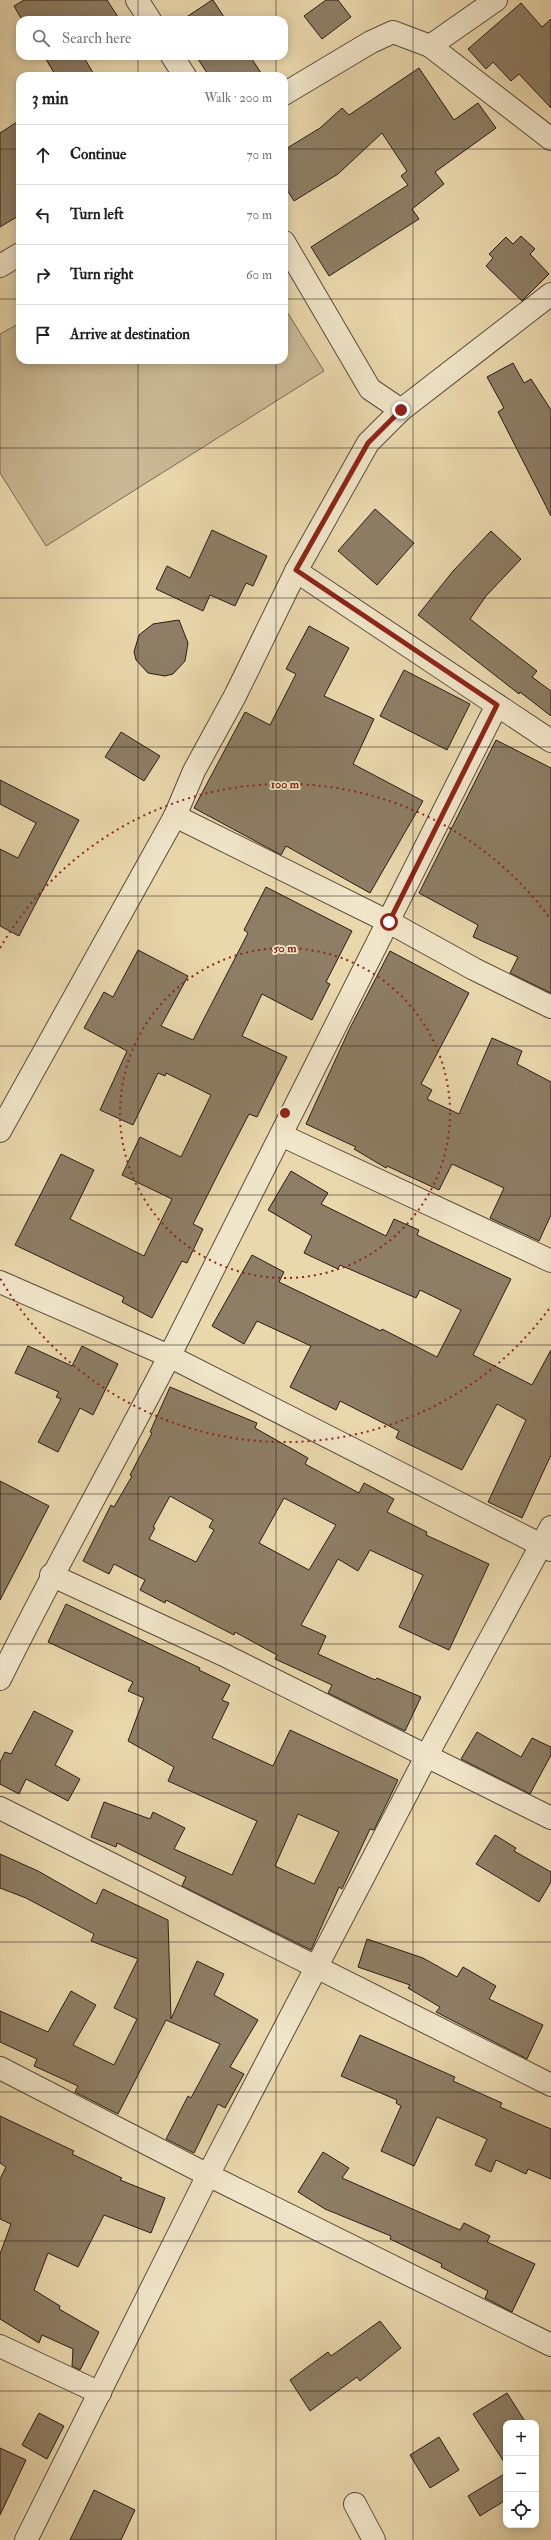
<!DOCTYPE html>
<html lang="en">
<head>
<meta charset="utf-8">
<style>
  body { margin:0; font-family:"IM FELL Double Pica",serif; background:#f2f2f2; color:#202124 }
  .controls { position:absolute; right:12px; bottom:12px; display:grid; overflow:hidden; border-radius:8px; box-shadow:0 2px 10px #0003 }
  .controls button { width:36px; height:36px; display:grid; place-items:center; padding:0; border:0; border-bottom:1px solid #e0e0e0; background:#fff; color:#202124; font:20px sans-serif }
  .stop { position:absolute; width:12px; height:12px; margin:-9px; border:3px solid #8f2418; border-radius:50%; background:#fff }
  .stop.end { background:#8f2418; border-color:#fff; box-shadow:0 1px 4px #0008 }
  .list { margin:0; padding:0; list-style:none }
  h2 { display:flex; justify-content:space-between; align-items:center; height:52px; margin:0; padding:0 16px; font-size:17px }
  h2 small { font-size:13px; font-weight:400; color:#757577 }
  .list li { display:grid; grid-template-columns:26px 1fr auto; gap:12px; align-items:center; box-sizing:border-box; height:60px; padding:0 16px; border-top:1px solid #e0e0e0 }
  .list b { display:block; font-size:15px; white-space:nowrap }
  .list em { font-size:13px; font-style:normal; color:#757577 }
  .icon { flex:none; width:22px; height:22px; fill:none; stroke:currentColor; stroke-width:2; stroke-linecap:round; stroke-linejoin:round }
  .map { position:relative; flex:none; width:551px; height:2540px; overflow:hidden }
  .search { position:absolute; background:#fff; box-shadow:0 2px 10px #0003; left:16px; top:16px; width:272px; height:44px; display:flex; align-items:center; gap:10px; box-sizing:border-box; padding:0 14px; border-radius:12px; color:#757577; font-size:15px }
  .panel { position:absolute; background:#fff; box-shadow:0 2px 10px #0003; left:16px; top:72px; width:272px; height:292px; border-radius:12px }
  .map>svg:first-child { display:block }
  .garden { fill:#c9b894; stroke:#796a56 }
  .building { fill:#8d7e65; stroke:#291d17; fill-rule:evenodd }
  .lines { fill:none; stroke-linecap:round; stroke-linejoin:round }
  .minor-casing { stroke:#594c3c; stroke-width:24 }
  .minor { stroke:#f1e6ca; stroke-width:22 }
  .route { stroke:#8f2418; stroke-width:5 }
  .grid { fill:none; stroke:#291d17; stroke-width:1; stroke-opacity:0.55 }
  .ring { fill:none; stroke:#8f2418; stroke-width:2; stroke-dasharray:2 4 }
  .centre { fill:#8f2418; stroke:#f1e6ca; stroke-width:2 }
  .ring-label { font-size:12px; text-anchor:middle; font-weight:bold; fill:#8f2418; stroke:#f1e6ca; stroke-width:3.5; stroke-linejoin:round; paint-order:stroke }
</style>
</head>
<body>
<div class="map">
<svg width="551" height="2540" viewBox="0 0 551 2540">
  <rect width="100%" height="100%" fill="#ead8ad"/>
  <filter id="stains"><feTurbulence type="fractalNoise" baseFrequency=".005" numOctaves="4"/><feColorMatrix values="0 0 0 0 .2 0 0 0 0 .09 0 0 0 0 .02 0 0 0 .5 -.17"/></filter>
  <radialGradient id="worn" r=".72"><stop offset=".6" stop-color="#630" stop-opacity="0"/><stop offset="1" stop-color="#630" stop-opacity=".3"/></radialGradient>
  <path class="garden" d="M 284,307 L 324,371 L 46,546 L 0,473 L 0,334 L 20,323 L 20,360 L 284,360 Z"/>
  <g class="building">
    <path d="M 24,0 L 107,0 L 120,20 L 22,20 L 14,6 Z"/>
    <path d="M 213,0 L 226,20 L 182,20 L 212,0 Z"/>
    <path d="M 326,0 L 338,0 L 351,17 L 322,39 L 304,16 Z"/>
    <path d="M 521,3 L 542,27 L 551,19 L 551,108 L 519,74 L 511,81 L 493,62 L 486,69 L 468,49 Z"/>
    <path d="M 44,56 L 83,56 L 95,76 L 56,76 Z"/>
    <path d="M 196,56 L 250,56 L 263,76 L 209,76 Z"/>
    <path d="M 419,68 L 454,120 L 478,103 L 496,128 L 435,172 L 444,184 L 412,209 L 419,219 L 329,276 L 311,247 L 408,185 L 401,176 L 407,171 L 382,133 L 338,174 L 294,201 L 284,185 L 284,150 L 320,128 L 342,108 L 349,115 Z"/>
    <path d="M 20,120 L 20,215 L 0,227 L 0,133 Z"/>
    <path d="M 521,236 L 535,249 L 530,254 L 549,274 L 522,301 L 486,266 L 493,258 L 489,254 L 506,237 L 513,244 Z"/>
    <path d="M 513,363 L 524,383 L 531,379 L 551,410 L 551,516 L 498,412 L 504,408 L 487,377 Z"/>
    <path d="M 375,509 L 414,543 L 377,585 L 338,551 Z"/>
    <path d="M 212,530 L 267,556 L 253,586 L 246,583 L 235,606 L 210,595 L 203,611 L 156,589 L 167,566 L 190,578 Z"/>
    <path d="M 491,531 L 521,559 L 486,596 L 470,619 L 537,671 L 532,677 L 551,691 L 551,716 L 520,692 L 519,694 L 418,615 L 453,571 Z"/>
    <path d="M 179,620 L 188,643 L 185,661 L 173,674 L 165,676 L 148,673 L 136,660 L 134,652 L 139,635 L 153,624 Z"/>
    <path d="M 309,626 L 349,648 L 324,696 L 374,719 L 353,764 L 423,801 L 370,893 L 286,846 L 281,855 L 194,808 L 245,712 L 270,725 L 296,674 L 286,669 Z"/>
    <path d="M 404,670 L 470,704 L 447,750 L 380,716 Z"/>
    <path d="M 121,732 L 160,756 L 144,781 L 105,757 Z"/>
    <path d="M 496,740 L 551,768 L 551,993 L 510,973 L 518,957 L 473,937 L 478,925 L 419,893 Z"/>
    <path d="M 0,780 L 79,820 L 19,936 L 0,926 L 0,849 L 18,858 L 36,823 L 0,804 Z"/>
    <path d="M 266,887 L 352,931 L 326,982 L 330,984 L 312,1020 L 262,994 L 242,1036 L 287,1057 L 257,1117 L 249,1114 L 220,1170 L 193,1224 L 203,1229 L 187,1263 L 182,1261 L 152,1318 L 122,1302 L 124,1297 L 15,1245 L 61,1154 L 94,1170 L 70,1219 L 144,1256 L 172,1199 L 122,1175 L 140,1137 L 181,1157 L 211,1095 L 166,1073 L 165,1076 L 158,1073 L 133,1125 L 100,1110 L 127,1051 L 84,1028 L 104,992 L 113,997 L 138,950 L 188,976 L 161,1026 L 193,1040 L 248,933 L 244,930 Z"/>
    <path d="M 390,951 L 469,993 L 421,1084 L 432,1090 L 427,1099 L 459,1114 L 492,1038 L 522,1051 L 517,1064 L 551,1082 L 551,1215 L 539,1241 L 490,1218 L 504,1188 L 452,1164 L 439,1190 L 387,1166 L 386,1168 L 354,1149 L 356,1147 L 306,1124 L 350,1028 Z"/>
    <path d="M 291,1171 L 328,1193 L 321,1204 L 386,1236 L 394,1219 L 419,1230 L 417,1235 L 511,1279 L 473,1355 L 532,1385 L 551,1350 L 551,1455 L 522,1518 L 488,1502 L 526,1420 L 497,1404 L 462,1470 L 396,1438 L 399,1431 L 340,1401 L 336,1410 L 290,1387 L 311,1346 L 257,1321 L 244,1344 L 212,1326 L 252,1255 L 284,1272 L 279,1282 L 381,1331 L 382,1329 L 437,1357 L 438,1355 L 461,1310 L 420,1290 L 416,1298 L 340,1265 L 338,1269 L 304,1253 L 312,1236 L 268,1210 Z"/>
    <path d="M 28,1346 L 72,1366 L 82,1346 L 118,1364 L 93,1415 L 80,1408 L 58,1452 L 38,1442 L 61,1399 L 56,1397 L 59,1392 L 15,1373 Z"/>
    <path d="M 170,1387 L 257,1423 L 255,1428 L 308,1458 L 305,1464 L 359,1493 L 364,1483 L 394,1499 L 387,1512 L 427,1532 L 426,1535 L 489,1564 L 449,1650 L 399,1627 L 423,1575 L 370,1550 L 358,1571 L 338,1559 L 301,1625 L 326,1636 L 318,1654 L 375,1680 L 377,1678 L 421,1697 L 405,1731 L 328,1693 L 332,1685 L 275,1659 L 277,1655 L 235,1632 L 234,1635 L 166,1600 L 165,1603 L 140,1590 L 145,1580 L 114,1564 L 109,1574 L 83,1561 L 111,1505 L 114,1507 L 132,1476 L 130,1475 L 152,1433 L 150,1432 ZM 170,1496 L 213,1520 L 209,1527 L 214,1530 L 196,1562 L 149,1539 L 155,1528 L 153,1527 ZM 284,1498 L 336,1525 L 309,1570 L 259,1543 Z"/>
    <path d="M 0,1481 L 49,1506 L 0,1600 Z"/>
    <path d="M 66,1604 L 200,1668 L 199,1670 L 230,1685 L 222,1700 L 229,1703 L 212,1738 L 273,1766 L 290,1730 L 398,1780 L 374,1830 L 370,1829 L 342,1889 L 339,1887 L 311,1950 L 182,1886 L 186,1877 L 117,1843 L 116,1847 L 91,1837 L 104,1802 L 150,1819 L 153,1812 L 185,1828 L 174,1849 L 232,1875 L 257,1821 L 168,1781 L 174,1767 L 128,1741 L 144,1698 L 128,1691 L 133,1682 L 48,1642 ZM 298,1814 L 339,1832 L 314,1884 L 275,1866 Z"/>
    <path d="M 34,1711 L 73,1731 L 55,1765 L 80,1779 L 68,1801 L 26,1779 L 19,1794 L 0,1784 L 0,1762 L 5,1752 L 11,1754 Z"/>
    <path d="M 477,1732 L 521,1757 L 532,1738 L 551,1747 L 551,1755 L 530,1794 L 461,1759 Z"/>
    <path d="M 495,1835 L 516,1848 L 514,1851 L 551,1872 L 551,1882 L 539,1902 L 476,1864 Z"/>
    <path d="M 0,1854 L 38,1871 L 96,1904 L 103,1889 L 168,1920 L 171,2019 L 197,1961 L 224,1974 L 214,1995 L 258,2020 L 230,2067 L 244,2074 L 225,2108 L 218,2104 L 194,2153 L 166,2139 L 188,2096 L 191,2098 L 220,2044 L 166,2020 L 118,2114 L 75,2092 L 78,2086 L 34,2066 L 37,2059 L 0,2042 L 0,2011 L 48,2032 L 71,1991 L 96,2005 L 73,2045 L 114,2065 L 137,2019 L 114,2008 L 138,1959 L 91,1941 L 94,1934 L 26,1898 L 0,1888 Z"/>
    <path d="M 367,1939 L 423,1958 L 457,1977 L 463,1967 L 496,1986 L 489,1999 L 543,2025 L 527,2059 L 436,2012 L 440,2007 L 408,1988 L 410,1985 L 358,1967 Z"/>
    <path d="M 360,2035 L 455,2077 L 453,2081 L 502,2103 L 500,2107 L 551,2129 L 551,2179 L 528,2169 L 526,2174 L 496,2160 L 491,2172 L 475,2165 L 487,2139 L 437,2117 L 414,2166 L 381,2151 L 401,2106 L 396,2103 L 397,2100 L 341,2076 Z"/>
    <path d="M 0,2116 L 74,2151 L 72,2154 L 122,2178 L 120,2180 L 165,2198 L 151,2233 L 104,2215 L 78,2267 L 48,2253 L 34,2290 L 60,2306 L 59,2309 L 99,2332 L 80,2370 L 72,2366 L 73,2349 L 42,2335 L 39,2343 L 0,2319 L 0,2254 L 11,2224 L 0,2219 L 0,2179 L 6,2167 L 0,2163 Z"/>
    <path d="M 323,2152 L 349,2168 L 342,2178 L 460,2230 L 464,2223 L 490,2236 L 487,2242 L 535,2264 L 512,2312 L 485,2298 L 488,2291 L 441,2267 L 442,2264 L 390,2239 L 391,2236 L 325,2209 L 298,2192 Z"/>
    <path d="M 380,2321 L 401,2348 L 360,2381 L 357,2377 L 310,2411 L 290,2380 L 328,2352 L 331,2356 Z"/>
    <path d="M 507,2393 L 526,2423 L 506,2423 L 506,2465 L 473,2414 Z"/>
    <path d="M 39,2413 L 64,2426 L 47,2459 L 22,2445 Z"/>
    <path d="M 439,2437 L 459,2470 L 430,2488 L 410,2455 Z"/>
    <path d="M 0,2448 L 26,2460 L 0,2515 Z"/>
    <path d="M 506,2473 L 506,2500 L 480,2516 L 468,2496 Z"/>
    <path d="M 94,2490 L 135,2510 L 121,2540 L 70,2540 Z"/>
  </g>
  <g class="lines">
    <g class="minor-casing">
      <g id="minor">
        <path d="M 137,0 L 150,20"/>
        <path d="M 430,46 L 496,0"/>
        <path d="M 172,56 L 185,76"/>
        <path d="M 284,94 L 371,42 L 393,32 L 430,46 L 551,139"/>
        <path d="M 284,242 L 370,389 L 401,410"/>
        <path d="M 0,266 L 20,254"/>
        <path d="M 296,571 L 551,741"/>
        <path d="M 175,816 L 389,922 L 474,969 L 551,1007"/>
        <path d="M 0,1131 L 175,816 L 194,771 L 235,696 L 296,571 L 368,443 L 401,410 L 551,294"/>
        <path d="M 281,1135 L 551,1261"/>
        <path d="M 0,1282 L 169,1356 L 551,1550"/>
        <path d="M 51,1575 L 224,1655 L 551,1818"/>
        <path d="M 0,1679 C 54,1569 115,1462 171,1353 C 281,1137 389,921 497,705"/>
        <path d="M 0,1808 L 551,2085"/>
        <path d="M 0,2068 L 208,2175 L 551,2345"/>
        <path d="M 0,2346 L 100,2393"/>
        <path d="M 355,2504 L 374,2540"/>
        <path d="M 26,2540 L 208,2175 L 427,1755 L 551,1527"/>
      </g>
    </g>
    <use href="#minor" class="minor"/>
  </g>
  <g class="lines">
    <path class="route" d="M 389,922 L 497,705 L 296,570 L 368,443 L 401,410"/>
  </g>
  <path class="grid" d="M 138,0 L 138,20M 276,0 L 276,20M 413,0 L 413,2540M 138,56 L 138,76M 276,56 L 276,76M 0,149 L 20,149M 284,149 L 551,149M 0,299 L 20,299M 284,299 L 551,299M 138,360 L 138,2540M 276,360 L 276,2540M 0,448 L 551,448M 0,598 L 551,598M 0,747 L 551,747M 0,896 L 551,896M 0,1046 L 551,1046M 0,1195 L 551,1195M 0,1345 L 551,1345M 0,1494 L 551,1494M 0,1644 L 551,1644M 0,1793 L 551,1793M 0,1942 L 551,1942M 0,2092 L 551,2092M 0,2241 L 551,2241M 0,2391 L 551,2391"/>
  <g class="ring">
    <circle cx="285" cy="1113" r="165"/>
    <path d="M549 1309A329 329 0 0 1 0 1278M0 948A329 329 0 0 1 549 917"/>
  </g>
  <circle cx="285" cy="1113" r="6" class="centre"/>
  <g class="ring-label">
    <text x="285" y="788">100 m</text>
    <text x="285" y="952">50 m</text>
  </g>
  <rect width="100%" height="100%" filter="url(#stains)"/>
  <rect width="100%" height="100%" fill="url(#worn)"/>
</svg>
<div class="controls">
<button>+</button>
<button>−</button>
<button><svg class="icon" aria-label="locate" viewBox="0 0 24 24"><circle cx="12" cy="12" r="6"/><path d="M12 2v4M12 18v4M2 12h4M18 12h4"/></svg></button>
</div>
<div class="stop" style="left:389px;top:922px"></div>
<div class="stop end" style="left:401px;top:410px"></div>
<div class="search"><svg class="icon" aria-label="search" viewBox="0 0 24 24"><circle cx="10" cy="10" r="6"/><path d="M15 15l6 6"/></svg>Search here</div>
<section class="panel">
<h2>3 min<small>Walk · 200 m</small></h2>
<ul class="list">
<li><svg class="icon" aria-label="ahead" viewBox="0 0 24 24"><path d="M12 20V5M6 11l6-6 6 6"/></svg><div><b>Continue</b></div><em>70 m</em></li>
<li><svg class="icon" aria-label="left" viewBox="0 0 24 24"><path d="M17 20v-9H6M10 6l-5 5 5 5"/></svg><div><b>Turn left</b></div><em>70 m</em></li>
<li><svg class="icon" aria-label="right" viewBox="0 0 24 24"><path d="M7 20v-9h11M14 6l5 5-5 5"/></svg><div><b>Turn right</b></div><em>60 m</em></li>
<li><svg class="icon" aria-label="arrive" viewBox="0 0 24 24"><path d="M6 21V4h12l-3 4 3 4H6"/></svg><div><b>Arrive at destination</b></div></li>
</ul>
</section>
</div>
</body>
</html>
